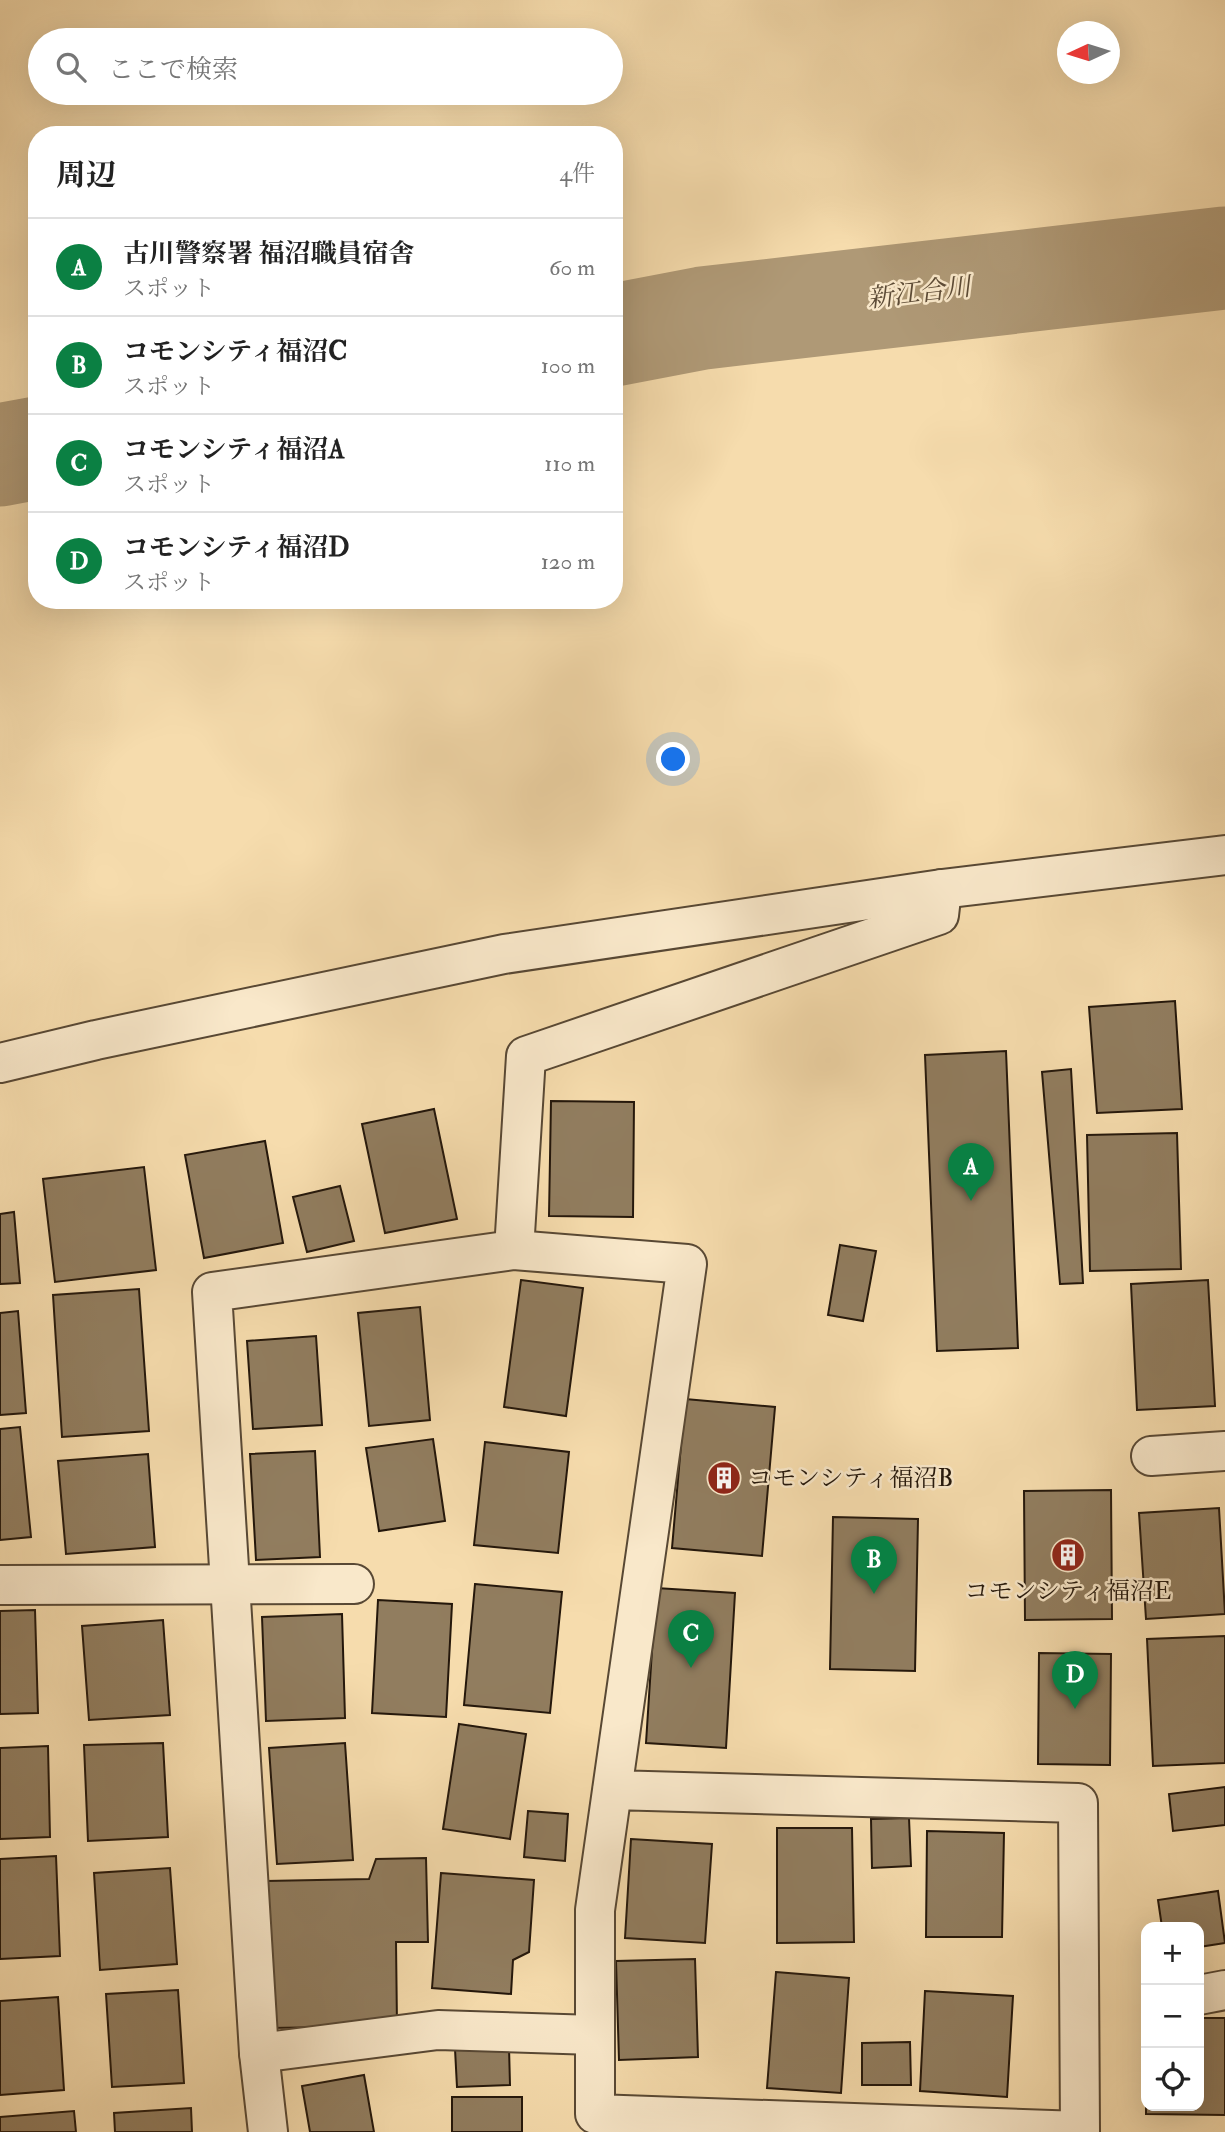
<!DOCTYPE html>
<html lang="ja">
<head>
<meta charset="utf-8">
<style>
  body { margin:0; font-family:"IM FELL Double Pica","Noto Serif JP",serif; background:#f6f6f6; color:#222 }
  .controls { position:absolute; right:21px; bottom:21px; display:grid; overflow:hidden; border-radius:14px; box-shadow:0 7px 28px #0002 }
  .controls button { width:63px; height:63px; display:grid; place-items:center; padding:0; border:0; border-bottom:2px solid #e0e0e0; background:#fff; color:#222; font:35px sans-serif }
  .compass { position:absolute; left:1057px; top:21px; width:63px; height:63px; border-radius:50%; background:#fff; box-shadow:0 7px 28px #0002; rotate:266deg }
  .you { position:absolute; left:674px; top:760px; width:24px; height:24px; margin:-18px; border:5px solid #fff; border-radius:50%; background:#1a73e8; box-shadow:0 0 0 10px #1a73e833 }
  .badge { display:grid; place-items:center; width:46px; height:46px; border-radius:50%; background:#0b8043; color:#fff; font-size:23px; font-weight:700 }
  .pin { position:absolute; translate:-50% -58px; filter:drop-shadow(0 2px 4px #0008) }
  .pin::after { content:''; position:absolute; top:37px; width:24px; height:21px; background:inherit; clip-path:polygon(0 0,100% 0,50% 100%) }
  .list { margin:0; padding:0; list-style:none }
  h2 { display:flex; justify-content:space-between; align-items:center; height:91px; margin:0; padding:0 28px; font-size:30px }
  h2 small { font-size:23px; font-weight:400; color:#767676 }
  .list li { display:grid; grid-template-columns:46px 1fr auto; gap:21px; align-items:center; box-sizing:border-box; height:98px; padding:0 28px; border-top:2px solid #e0e0e0 }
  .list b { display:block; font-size:26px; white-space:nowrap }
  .list p { margin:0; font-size:23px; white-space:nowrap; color:#767676 }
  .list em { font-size:23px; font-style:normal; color:#767676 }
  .icon { flex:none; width:38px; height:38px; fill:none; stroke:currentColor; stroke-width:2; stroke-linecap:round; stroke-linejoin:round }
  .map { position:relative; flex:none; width:1225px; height:2132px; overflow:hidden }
  .search { position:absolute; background:#fff; box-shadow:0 7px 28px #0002; left:28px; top:28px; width:595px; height:77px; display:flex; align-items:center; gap:18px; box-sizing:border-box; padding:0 24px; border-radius:38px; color:#767676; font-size:26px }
  .panel { position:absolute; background:#fff; box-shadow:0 7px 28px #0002; left:28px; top:126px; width:595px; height:483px; border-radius:28px }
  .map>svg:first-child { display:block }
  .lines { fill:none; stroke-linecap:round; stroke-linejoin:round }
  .river { stroke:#af9976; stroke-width:103 }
  .building { fill:#917d5f; stroke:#24170b; stroke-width:2 }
  .street-casing { stroke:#584834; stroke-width:42 }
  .street { stroke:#f9e8ca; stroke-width:38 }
  .labels { text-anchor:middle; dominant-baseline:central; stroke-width:5; stroke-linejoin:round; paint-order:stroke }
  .poi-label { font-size:24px; fill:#24170b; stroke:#f9e8ca; text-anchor:start }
  .water-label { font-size:26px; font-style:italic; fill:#5c4b36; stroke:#f9e8ca }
</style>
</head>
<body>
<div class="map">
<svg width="1225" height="2132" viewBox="0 0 1225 2132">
  <rect width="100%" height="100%" fill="#f6dcad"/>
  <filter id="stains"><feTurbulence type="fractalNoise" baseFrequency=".00286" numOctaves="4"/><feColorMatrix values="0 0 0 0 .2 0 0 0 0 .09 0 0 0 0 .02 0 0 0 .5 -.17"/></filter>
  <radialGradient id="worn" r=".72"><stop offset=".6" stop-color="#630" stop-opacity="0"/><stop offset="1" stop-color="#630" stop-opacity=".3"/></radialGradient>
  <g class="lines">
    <g class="river">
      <path d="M 614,335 L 703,318 L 1225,258"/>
      <path d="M 0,455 L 37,448"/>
    </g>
  </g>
  <g class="building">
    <path d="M 1175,1001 L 1182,1109 L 1097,1113 L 1089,1007 Z"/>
    <path d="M 1006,1051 L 1018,1348 L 937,1351 L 925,1055 Z"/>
    <path d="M 1071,1069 L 1083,1283 L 1060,1284 L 1042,1072 Z"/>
    <path d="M 551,1101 L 634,1102 L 633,1217 L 549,1216 Z"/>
    <path d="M 434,1109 L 457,1219 L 385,1233 L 362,1124 Z"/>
    <path d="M 1177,1133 L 1181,1269 L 1090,1271 L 1087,1135 Z"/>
    <path d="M 265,1141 L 283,1243 L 204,1258 L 185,1155 Z"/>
    <path d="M 144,1167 L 156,1270 L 55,1282 L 43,1179 Z"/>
    <path d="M 340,1186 L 354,1241 L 307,1252 L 293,1197 Z"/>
    <path d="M 14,1212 L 20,1283 L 0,1284 L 0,1214 Z"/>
    <path d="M 840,1245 L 876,1251 L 863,1321 L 828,1315 Z"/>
    <path d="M 521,1280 L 583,1288 L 566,1416 L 504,1407 Z"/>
    <path d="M 1208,1280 L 1215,1406 L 1137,1410 L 1131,1284 Z"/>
    <path d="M 139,1289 L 149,1431 L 62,1437 L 53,1295 Z"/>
    <path d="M 420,1307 L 430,1420 L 369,1426 L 358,1313 Z"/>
    <path d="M 18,1311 L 26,1413 L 0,1415 L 0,1313 Z"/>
    <path d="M 316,1336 L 322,1425 L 253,1429 L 247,1341 Z"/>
    <path d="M 685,1399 L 775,1407 L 762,1556 L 672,1548 Z"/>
    <path d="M 20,1427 L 31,1537 L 0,1540 L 0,1429 Z"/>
    <path d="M 433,1439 L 445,1521 L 379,1531 L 366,1448 Z"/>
    <path d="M 485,1442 L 569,1452 L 558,1553 L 474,1545 Z"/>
    <path d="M 315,1451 L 320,1557 L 256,1560 L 250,1454 Z"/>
    <path d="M 148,1454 L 155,1547 L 66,1554 L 58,1461 Z"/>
    <path d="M 1111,1490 L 1112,1619 L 1025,1620 L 1024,1491 Z"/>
    <path d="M 1219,1508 L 1225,1614 L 1146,1619 L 1139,1513 Z"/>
    <path d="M 833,1517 L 918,1519 L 915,1671 L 830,1669 Z"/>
    <path d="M 475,1584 L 562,1592 L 550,1713 L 464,1705 Z"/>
    <path d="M 656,1588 L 735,1593 L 726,1748 L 646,1743 Z"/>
    <path d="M 378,1600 L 452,1604 L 446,1717 L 372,1713 Z"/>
    <path d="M 35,1610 L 38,1713 L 0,1714 L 0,1611 Z"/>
    <path d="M 342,1614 L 345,1718 L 266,1721 L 262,1617 Z"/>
    <path d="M 163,1620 L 170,1715 L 89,1720 L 82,1626 Z"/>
    <path d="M 1225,1636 L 1225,1763 L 1153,1766 L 1147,1639 Z"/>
    <path d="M 1039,1653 L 1111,1654 L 1110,1765 L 1038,1764 Z"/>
    <path d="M 459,1724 L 526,1734 L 510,1839 L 443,1829 Z"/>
    <path d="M 163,1743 L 168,1837 L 88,1841 L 84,1745 Z"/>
    <path d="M 345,1743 L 353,1860 L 277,1864 L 269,1748 Z"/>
    <path d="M 48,1746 L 50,1837 L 0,1839 L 0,1748 Z"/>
    <path d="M 1225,1787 L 1225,1825 L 1173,1831 L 1169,1794 Z"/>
    <path d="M 528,1811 L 568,1814 L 565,1861 L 524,1857 Z"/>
    <path d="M 909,1818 L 911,1866 L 872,1868 L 871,1819 Z"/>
    <path d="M 777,1828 L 852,1828 L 854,1942 L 777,1943 Z"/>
    <path d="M 927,1831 L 1004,1833 L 1002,1937 L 926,1937 Z"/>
    <path d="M 631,1839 L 712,1844 L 705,1943 L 625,1938 Z"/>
    <path d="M 56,1856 L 60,1956 L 0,1959 L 0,1859 Z"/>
    <path d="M 426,1858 L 428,1942 L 396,1942 L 397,2026 L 270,2028 L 266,1881 L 369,1879 L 376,1859 Z"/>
    <path d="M 170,1868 L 177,1964 L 100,1970 L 94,1873 Z"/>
    <path d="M 441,1873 L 534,1880 L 529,1952 L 513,1960 L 511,1994 L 432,1988 Z"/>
    <path d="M 1218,1891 L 1225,1943 L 1199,1947 L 1199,1927 L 1162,1927 L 1158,1900 Z"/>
    <path d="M 695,1959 L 698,2057 L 619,2060 L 616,1961 Z"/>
    <path d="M 776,1972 L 849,1978 L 841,2093 L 767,2088 Z"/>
    <path d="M 178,1990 L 184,2083 L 112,2087 L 106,1994 Z"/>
    <path d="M 925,1991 L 1013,1996 L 1007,2097 L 920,2091 Z"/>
    <path d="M 58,1997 L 64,2090 L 0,2095 L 0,2001 Z"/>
    <path d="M 1146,2018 L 1146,2106 L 1199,2106 L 1199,2018 L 1225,2018 L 1225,2115 L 1146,2114 Z"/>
    <path d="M 910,2042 L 911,2085 L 862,2085 L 862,2043 Z"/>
    <path d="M 509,2047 L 510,2085 L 457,2087 L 455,2049 Z"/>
    <path d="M 364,2075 L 374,2132 L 310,2132 L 302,2086 Z"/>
    <rect x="452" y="2097" width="70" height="35"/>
    <path d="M 191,2108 L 192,2132 L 115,2132 L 114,2113 Z"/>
    <path d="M 74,2111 L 76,2132 L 0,2132 L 0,2117 Z"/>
  </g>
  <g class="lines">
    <g class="street-casing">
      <g id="street">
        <path d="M 0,1063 L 96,1040 L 504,954 L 942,889 L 1225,855"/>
        <path d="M 514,1250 L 526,1056 L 939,915 L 942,889"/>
        <path d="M 1151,1456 L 1225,1451"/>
        <path d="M 0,1585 L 354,1584"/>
        <path d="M 1199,1995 L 1225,1990"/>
        <path d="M 259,2053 L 438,2030 L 595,2035"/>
        <path d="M 268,2132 L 259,2053 L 212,1292 L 514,1250 L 687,1264 L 595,1910 L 595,2114 L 1080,2131 L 1078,1803 L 612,1790"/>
      </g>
    </g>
    <use href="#street" class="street"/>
  </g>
  <defs>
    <g id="building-disc" transform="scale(1.75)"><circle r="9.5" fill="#8f2418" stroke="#f9e8ca"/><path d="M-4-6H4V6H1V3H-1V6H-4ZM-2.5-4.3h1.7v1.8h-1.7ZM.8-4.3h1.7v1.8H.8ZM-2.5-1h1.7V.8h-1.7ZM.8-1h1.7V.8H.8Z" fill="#fff"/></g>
  </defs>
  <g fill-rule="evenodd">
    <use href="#building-disc" x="724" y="1478"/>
    <use href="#building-disc" x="1068" y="1555"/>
  </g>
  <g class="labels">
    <g class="poi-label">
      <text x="748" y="1478">コモンシティ福沼B</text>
      <text x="1068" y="1591" text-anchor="middle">コモンシティ福沼E</text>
    </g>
    <g class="water-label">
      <text transform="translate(919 293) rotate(-7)">新江合川</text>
    </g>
  </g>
  <rect width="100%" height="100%" filter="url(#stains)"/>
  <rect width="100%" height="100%" fill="url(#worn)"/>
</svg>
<div class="controls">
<button>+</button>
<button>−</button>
<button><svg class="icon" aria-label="locate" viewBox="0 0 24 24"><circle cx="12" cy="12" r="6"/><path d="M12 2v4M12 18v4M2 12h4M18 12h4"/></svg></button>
</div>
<svg class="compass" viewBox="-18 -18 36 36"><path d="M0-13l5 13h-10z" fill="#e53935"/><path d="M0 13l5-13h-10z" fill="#767676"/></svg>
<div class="you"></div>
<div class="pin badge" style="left:971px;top:1201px">A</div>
<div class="pin badge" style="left:874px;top:1594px">B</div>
<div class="pin badge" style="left:691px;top:1668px">C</div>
<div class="pin badge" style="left:1075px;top:1709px">D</div>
<div class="search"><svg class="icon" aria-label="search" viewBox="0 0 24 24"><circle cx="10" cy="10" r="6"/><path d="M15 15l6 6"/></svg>ここで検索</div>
<section class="panel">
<h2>周辺<small>4件</small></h2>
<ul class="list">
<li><span class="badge">A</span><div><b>古川警察署 福沼職員宿舎</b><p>スポット</p></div><em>60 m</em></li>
<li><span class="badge">B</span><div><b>コモンシティ福沼C</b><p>スポット</p></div><em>100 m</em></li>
<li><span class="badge">C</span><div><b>コモンシティ福沼A</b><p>スポット</p></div><em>110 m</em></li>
<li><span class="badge">D</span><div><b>コモンシティ福沼D</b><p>スポット</p></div><em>120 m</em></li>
</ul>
</section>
</div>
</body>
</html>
